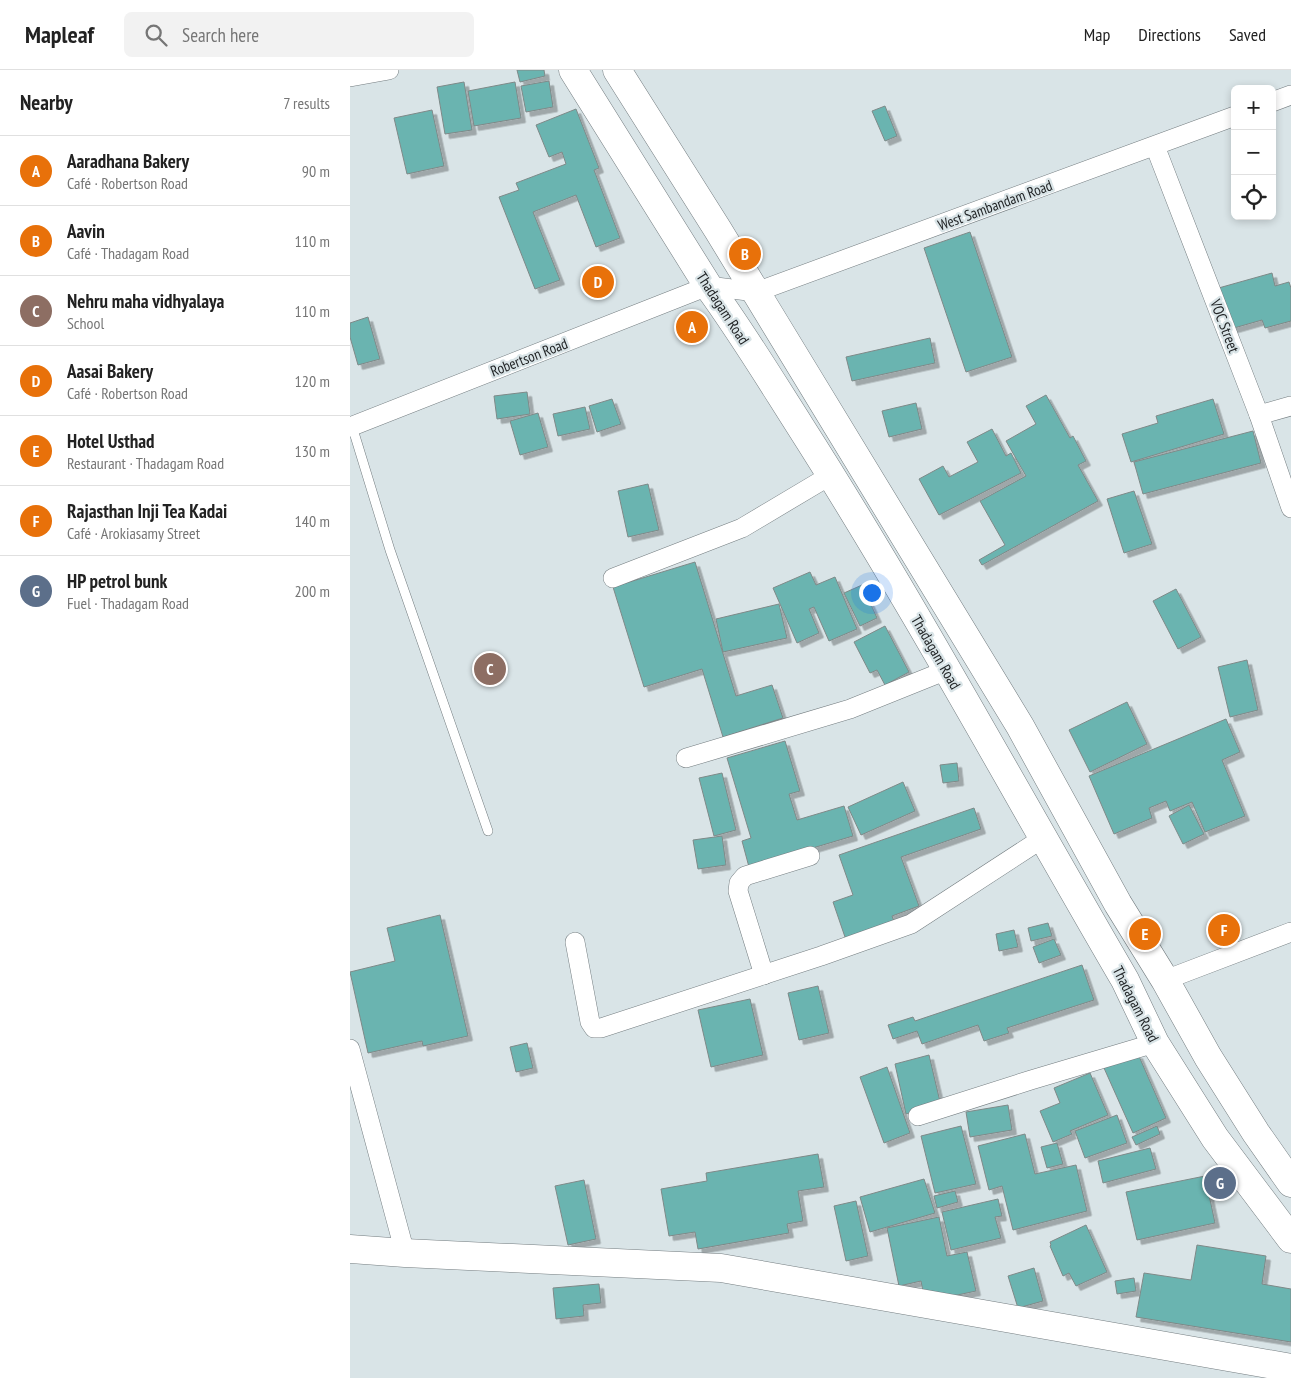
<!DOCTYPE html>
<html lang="en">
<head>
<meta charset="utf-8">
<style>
  body { margin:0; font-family:"PT Sans Narrow",sans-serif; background:#f2f2f2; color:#222 }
  .controls { position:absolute; right:15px; top:15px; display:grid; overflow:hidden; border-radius:8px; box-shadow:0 2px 8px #0003 }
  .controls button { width:45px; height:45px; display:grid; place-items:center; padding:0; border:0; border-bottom:1px solid #e0e0e0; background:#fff; color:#222; font:25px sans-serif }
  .you { position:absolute; left:521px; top:522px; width:18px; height:18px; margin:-12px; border:4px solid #fff; border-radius:50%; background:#1a73e8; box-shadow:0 0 0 8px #1a73e833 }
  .badge { display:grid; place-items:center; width:32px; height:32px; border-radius:50%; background:#d93025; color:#fff; font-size:16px; font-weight:700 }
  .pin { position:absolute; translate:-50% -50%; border:2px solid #fff; box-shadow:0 1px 5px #0006 }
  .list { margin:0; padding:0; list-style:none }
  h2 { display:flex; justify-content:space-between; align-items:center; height:65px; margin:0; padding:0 20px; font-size:21px }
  h2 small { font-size:16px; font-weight:400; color:#767676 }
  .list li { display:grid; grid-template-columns:32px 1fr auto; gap:15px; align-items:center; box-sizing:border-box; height:70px; padding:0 20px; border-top:1px solid #e0e0e0 }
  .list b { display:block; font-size:19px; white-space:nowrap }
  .list p { margin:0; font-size:16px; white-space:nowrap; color:#767676 }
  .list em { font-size:16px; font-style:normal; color:#767676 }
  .icon { flex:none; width:28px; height:28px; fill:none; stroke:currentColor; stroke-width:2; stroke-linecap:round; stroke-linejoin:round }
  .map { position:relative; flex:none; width:941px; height:1308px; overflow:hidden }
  header { display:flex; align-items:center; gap:30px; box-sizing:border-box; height:70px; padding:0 25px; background:#fff; border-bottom:1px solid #e0e0e0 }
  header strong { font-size:24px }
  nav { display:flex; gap:28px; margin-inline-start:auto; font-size:18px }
  .search { width:350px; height:45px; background:#f2f2f2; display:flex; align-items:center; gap:12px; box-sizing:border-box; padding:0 18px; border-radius:8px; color:#767676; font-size:19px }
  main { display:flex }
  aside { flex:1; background:#fff }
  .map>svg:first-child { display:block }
  .building { fill:#6bb4b0; stroke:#7e8988; filter:url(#shadow) }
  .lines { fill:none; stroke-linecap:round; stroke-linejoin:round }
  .service-casing { stroke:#747d80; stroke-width:10 }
  .minor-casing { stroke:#747d80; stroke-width:20 }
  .primary-casing { stroke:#747d80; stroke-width:29 }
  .service { stroke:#fff; stroke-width:9 }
  .minor { stroke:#fff; stroke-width:19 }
  .primary { stroke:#fff; stroke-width:28 }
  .labels { text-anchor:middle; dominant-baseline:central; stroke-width:4.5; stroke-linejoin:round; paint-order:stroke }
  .street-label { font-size:15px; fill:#222527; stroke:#d9e4e7 }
</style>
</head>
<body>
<header>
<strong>Mapleaf</strong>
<div class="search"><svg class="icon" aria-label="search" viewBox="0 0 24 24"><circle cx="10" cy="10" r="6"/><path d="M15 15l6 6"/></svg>Search here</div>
<nav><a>Map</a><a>Directions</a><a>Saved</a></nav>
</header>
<main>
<aside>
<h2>Nearby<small>7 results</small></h2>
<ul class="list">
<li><span class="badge" style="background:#e8710a">A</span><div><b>Aaradhana Bakery</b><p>Café · Robertson Road</p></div><em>90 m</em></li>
<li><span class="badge" style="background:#e8710a">B</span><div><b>Aavin</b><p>Café · Thadagam Road</p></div><em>110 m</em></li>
<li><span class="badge" style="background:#8d6e63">C</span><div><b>Nehru maha vidhyalaya</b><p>School</p></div><em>110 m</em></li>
<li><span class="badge" style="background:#e8710a">D</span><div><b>Aasai Bakery</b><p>Café · Robertson Road</p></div><em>120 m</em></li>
<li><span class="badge" style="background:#e8710a">E</span><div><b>Hotel Usthad</b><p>Restaurant · Thadagam Road</p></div><em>130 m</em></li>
<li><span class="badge" style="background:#e8710a">F</span><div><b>Rajasthan Inji Tea Kadai</b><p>Café · Arokiasamy Street</p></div><em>140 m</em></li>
<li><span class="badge" style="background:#5c6f8a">G</span><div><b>HP petrol bunk</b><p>Fuel · Thadagam Road</p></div><em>200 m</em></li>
</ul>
</aside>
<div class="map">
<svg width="941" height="1308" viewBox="0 0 941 1308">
  <defs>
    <filter id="shadow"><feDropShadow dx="4.5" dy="4.5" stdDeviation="0" flood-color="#0004"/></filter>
  </defs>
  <rect width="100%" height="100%" fill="#d9e4e7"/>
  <g class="building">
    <path d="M 167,0 L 194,0 L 195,6 L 170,12 Z"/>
    <path d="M 199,11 L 203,37 L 176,42 L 171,16 Z"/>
    <path d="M 114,12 L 122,60 L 95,64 L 87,17 Z"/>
    <path d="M 165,12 L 171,48 L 124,56 L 118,21 Z"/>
    <path d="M 535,36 L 547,66 L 535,71 L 522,41 Z"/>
    <path d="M 226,39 L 249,98 L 244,100 L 270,168 L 246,177 L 226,125 L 183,142 L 210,210 L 185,219 L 149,127 L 169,120 L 166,113 L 216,94 L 212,82 L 199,87 L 186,55 Z"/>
    <path d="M 82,40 L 94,96 L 57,104 L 44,48 Z"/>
    <path d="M 620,162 L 662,287 L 616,302 L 574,178 Z"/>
    <path d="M 922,203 L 925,216 L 939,212 L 941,218 L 941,251 L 915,258 L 912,250 L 877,260 L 865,219 Z"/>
    <path d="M 18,247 L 30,289 L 8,295 L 0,267 L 0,253 Z"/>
    <path d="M 580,268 L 585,293 L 502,311 L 496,287 Z"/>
    <path d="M 177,322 L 180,344 L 147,349 L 144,326 Z"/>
    <path d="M 696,325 L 720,368 L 723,366 L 736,391 L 728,395 L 748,431 L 632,495 L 629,490 L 655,475 L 630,431 L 676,406 L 656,371 L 686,354 L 676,336 Z"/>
    <path d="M 262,329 L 271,354 L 247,362 L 239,336 Z"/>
    <path d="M 863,329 L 874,364 L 781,392 L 772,364 L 808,353 L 806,346 Z"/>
    <path d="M 566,333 L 572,359 L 539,367 L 532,341 Z"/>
    <path d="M 235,337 L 240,359 L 208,366 L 203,344 Z"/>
    <path d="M 188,343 L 198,377 L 170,385 L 160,351 Z"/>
    <path d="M 642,359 L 656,386 L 661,383 L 671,403 L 589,445 L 569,409 L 593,396 L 599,407 L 628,392 L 617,372 Z"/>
    <path d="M 903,361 L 911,393 L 793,424 L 784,392 Z"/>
    <path d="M 298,414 L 309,460 L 278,467 L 268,421 Z"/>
    <path d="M 784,421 L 802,474 L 774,483 L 757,429 Z"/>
    <path d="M 345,492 L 386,626 L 422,615 L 433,648 L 373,667 L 352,599 L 294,617 L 263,517 Z"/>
    <path d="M 460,502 L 466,515 L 485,507 L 507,559 L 479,571 L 464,537 L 459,539 L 469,563 L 447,573 L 423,518 Z"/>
    <path d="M 512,515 L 527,548 L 510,556 L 494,523 Z"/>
    <path d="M 826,519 L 851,567 L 828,579 L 803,531 Z"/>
    <path d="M 429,534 L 437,568 L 373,582 L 366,549 Z"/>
    <path d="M 535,556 L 559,602 L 535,615 L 527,600 L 520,603 L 504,572 Z"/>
    <path d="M 897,590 L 908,640 L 880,647 L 868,597 Z"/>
    <path d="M 777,632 L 797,674 L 740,702 L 719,660 Z"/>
    <path d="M 876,649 L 890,682 L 872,690 L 895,746 L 855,762 L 842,732 L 820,741 L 816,731 L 799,738 L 802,748 L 764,764 L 739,706 Z"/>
    <path d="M 435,671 L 450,721 L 439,724 L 447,750 L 494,736 L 503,766 L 399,797 L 392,771 L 401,768 L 377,688 Z"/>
    <path d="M 607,693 L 609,711 L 593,713 L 590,695 Z"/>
    <path d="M 372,703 L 386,760 L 364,766 L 349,708 Z"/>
    <path d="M 553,712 L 565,741 L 511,765 L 498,737 Z"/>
    <path d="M 839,735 L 854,764 L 833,774 L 819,746 Z"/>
    <path d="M 624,738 L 631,759 L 551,787 L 569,836 L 542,846 L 545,854 L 496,870 L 483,832 L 503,825 L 489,785 Z"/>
    <path d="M 372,766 L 376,795 L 348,799 L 343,770 Z"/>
    <path d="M 90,845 L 118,966 L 73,976 L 72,971 L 18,983 L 0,902 L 45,891 L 37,858 Z"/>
    <path d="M 698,853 L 702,866 L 681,871 L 678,858 Z"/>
    <path d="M 664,860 L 668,877 L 649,881 L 646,864 Z"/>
    <path d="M 704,869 L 711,885 L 689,893 L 683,877 Z"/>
    <path d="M 732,895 L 744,930 L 657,958 L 659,963 L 634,971 L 628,955 L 572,974 L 567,961 L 543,969 L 538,955 L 563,947 L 565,951 Z"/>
    <path d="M 468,916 L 479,963 L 449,970 L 438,923 Z"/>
    <path d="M 400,929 L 413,985 L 361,997 L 348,940 Z"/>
    <path d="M 177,973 L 183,998 L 166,1002 L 160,977 Z"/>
    <path d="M 788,984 L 816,1048 L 783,1063 L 754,998 Z"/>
    <path d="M 579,985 L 591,1036 L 556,1044 L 545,994 Z"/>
    <path d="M 537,997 L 560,1063 L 534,1073 L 510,1007 Z"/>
    <path d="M 740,1003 L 758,1045 L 720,1061 L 722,1064 L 703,1072 L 690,1041 L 710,1033 L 704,1018 Z"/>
    <path d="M 658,1035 L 662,1060 L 620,1067 L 616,1042 Z"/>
    <path d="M 767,1045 L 777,1073 L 735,1088 L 725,1061 Z"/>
    <path d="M 611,1056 L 626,1114 L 585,1123 L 571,1066 Z"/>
    <path d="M 807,1056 L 810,1064 L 786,1075 L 782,1067 Z"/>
    <path d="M 675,1064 L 685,1104 L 726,1095 L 737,1141 L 663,1160 L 652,1116 L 639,1120 L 628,1076 Z"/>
    <path d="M 707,1073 L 713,1094 L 697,1098 L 691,1077 Z"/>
    <path d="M 800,1078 L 806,1099 L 753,1113 L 748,1091 Z"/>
    <path d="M 468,1084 L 474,1117 L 448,1121 L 453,1151 L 437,1154 L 439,1163 L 348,1179 L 345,1162 L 319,1166 L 311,1119 L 357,1111 L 356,1103 Z"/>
    <path d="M 855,1106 L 865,1153 L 787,1170 L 776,1122 Z"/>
    <path d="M 574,1109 L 585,1143 L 520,1162 L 510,1127 Z"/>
    <path d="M 234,1110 L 246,1169 L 218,1175 L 205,1116 Z"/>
    <path d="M 605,1121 L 608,1132 L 587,1138 L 584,1126 Z"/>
    <path d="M 648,1129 L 652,1146 L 645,1147 L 651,1168 L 601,1180 L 592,1142 Z"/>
    <path d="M 506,1131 L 518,1186 L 496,1191 L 484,1136 Z"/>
    <path d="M 589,1147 L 597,1186 L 617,1182 L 626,1221 L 575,1232 L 571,1211 L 549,1216 L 537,1158 Z"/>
    <path d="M 736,1155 L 757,1202 L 726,1216 L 719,1203 L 713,1206 L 700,1176 L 701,1175 L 700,1172 Z"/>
    <path d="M 847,1175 L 916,1186 L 912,1214 L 941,1219 L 941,1272 L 786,1247 L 794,1203 L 841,1210 Z"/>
    <path d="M 684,1198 L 693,1231 L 668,1238 L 658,1206 Z"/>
    <path d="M 784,1208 L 786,1221 L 767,1224 L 765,1211 Z"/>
    <path d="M 249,1214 L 251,1233 L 233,1235 L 234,1246 L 206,1249 L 203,1218 Z"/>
  </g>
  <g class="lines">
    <g class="service-casing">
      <path id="service" d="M 2,356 L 40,480 L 138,761"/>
    </g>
    <g class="minor-casing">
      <g id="minor">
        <path d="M 0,7 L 39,0"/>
        <path d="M 922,32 L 941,25"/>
        <path d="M 805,76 L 909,345 L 941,438"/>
        <path d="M 909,345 L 941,336"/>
        <path d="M 0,357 L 358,216 L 406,222 L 885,46"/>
        <path d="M 263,508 L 392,458 L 481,405"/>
        <path d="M 336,688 L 500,639 L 597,600"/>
        <path d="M 225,872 L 240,952 L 244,958 L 251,958 L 471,886 L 561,854 L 693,768"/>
        <path d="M 414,905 L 388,821 L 389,813 L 395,806 L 460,786"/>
        <path d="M 815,910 L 941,862"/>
        <path d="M 0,979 L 55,1183"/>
        <path d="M 568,1046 L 681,1010 L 805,973"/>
      </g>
    </g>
    <g class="primary-casing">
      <g id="primary">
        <path d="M 223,0 L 358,216 C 391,261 420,309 450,356 C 565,536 667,725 775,910 L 805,973 L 865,1068 L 941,1169"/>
        <path d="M 267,0 L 368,160 L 670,656 L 768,834 L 815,910 L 858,987 L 906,1063 L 941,1113"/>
        <path d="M 0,1179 L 55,1183 L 371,1198 L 941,1298"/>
      </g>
    </g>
    <use href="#service" class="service"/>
    <use href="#minor" class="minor"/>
    <use href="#primary" class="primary"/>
  </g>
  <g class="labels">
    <g class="street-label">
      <text transform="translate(645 135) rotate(-20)">West Sambandam Road</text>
      <text transform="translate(373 238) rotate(57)">Thadagam Road</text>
      <text transform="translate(875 256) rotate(69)">VOC Street</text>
      <text transform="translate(179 287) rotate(-21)">Robertson Road</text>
      <text transform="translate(586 582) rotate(60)">Thadagam Road</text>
      <text transform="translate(786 934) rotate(63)">Thadagam Road</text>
    </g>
  </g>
</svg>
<div class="controls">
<button>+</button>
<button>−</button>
<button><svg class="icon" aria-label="locate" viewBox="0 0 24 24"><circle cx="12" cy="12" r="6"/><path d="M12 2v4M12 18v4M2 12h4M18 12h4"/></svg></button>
</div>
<div class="you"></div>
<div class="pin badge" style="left:342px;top:257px;background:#e8710a">A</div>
<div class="pin badge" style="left:395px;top:184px;background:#e8710a">B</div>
<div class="pin badge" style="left:140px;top:599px;background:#8d6e63">C</div>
<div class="pin badge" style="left:248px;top:212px;background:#e8710a">D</div>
<div class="pin badge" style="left:795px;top:864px;background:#e8710a">E</div>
<div class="pin badge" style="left:874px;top:860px;background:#e8710a">F</div>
<div class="pin badge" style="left:870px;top:1113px;background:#5c6f8a">G</div>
</div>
</main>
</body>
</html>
